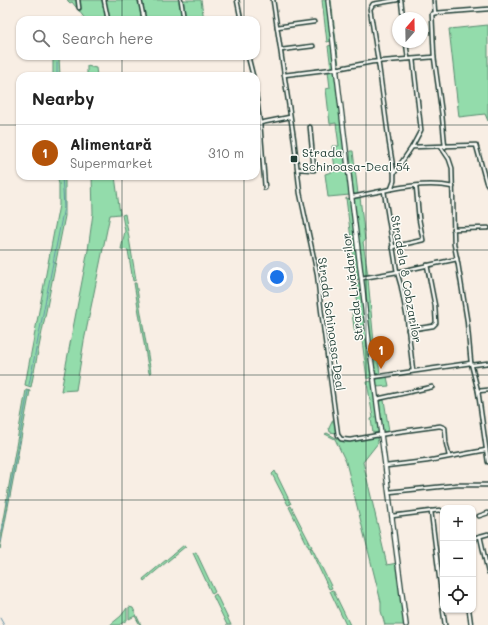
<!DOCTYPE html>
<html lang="en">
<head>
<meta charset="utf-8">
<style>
  body { margin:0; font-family:Mali,sans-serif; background:#f6f6f6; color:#222 }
  .controls { position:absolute; right:12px; bottom:12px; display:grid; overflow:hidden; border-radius:8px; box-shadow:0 1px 3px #0004 }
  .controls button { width:36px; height:36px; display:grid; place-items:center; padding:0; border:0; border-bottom:1px solid #e0e0e0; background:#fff; color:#222; font:20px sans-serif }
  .compass { position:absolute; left:392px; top:12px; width:36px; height:36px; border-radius:50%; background:#fff; box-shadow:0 1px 3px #0004; rotate:20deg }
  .you { position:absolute; left:277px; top:277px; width:14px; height:14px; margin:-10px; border:3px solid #fff; border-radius:50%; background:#1a73e8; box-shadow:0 0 0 6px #1a73e833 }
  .badge { display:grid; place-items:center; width:26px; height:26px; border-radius:50%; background:#b45309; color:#fff; font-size:13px; font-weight:700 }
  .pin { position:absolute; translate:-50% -33px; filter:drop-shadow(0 1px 2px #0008) }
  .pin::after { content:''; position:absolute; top:21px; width:14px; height:12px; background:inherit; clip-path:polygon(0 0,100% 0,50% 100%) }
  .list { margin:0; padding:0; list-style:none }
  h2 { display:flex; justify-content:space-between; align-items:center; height:52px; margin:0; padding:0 16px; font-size:17px }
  h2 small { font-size:13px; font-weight:400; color:#767676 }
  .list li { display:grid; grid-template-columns:26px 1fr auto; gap:12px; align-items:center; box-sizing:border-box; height:56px; padding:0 16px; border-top:1px solid #e0e0e0 }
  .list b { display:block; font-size:15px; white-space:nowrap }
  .list p { margin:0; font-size:13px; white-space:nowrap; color:#767676 }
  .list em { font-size:13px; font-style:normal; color:#767676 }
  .icon { flex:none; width:22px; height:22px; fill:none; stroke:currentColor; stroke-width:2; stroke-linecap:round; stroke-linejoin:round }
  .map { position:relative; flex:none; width:488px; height:625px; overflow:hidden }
  .search { position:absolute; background:#fff; box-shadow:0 1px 3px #0004; left:16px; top:16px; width:244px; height:44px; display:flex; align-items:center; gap:10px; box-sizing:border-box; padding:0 14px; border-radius:12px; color:#767676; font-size:15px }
  .panel { position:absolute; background:#fff; box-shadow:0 1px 3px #0004; left:16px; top:72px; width:244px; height:108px; border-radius:12px }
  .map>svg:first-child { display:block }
  .green { fill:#93dcab; stroke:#598c70 }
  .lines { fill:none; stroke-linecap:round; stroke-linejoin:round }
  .stream { stroke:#6390a4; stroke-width:1 }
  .street-casing { stroke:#1f3d34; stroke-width:5.5 }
  .secondary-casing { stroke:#1f3d34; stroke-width:6 }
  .street { stroke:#fdfcf7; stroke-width:2.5 }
  .secondary { stroke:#fdfcf7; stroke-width:3.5 }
  .grid { fill:none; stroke:#1f3d34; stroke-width:1; stroke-opacity:0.55 }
  .poi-dot { fill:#1f3d34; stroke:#fdfcf7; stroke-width:1.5 }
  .labels { text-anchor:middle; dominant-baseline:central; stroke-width:3; stroke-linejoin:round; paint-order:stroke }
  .poi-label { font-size:12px; fill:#1f3d34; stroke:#fdfcf7; text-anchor:start }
  .street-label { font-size:12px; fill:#1f3d34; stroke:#fdfcf7 }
</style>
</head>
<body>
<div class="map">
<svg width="488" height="625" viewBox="0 0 488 625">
  <rect width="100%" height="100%" fill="#f8eee4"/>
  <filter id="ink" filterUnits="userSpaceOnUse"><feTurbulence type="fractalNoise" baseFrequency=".025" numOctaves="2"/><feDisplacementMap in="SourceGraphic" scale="8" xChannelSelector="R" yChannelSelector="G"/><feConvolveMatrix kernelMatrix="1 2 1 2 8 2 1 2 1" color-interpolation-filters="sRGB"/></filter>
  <g filter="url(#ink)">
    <g class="green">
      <path d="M 67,0 L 201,0 L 204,20 L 86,20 L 72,2 L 70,3 Z"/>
      <path d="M 322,0 L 326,0 L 331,41 L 327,42 Z"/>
      <path d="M 329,0 L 331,0 L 339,66 L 337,66 Z"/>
      <path d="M 488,25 L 488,121 L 485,114 L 459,117 L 449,29 Z"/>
      <path d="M 332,45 L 335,67 L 331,68 L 328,46 Z"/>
      <path d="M 53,56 L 59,57 L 60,76 L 53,76 Z"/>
      <path d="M 87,66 L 96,68 L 97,76 L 87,76 Z"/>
      <path d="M 336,70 L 347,165 L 335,168 L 332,146 L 339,146 L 336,123 L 330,124 L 326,89 L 330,88 L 328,71 Z"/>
      <path d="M 350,151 L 353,151 L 358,194 L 356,195 L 353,193 Z"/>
      <path d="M 347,167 L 350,195 L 328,197 L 325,174 Z"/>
      <path d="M 57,176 L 65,176 L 65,216 L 31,387 L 25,385 L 59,205 L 59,184 Z"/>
      <path d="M 92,176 L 115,176 L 120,214 L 110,215 L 84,341 L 76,390 L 61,391 L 88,250 L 93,213 Z"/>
      <path d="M 360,197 L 365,241 L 363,242 L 368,275 L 363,275 L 353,198 Z"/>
      <path d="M 346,198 L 350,199 L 360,279 L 356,280 Z"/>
      <path d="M 125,214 L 136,280 L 133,281 L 128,250 L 121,249 L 125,231 L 122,215 Z"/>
      <path d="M 368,279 L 374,343 L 376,343 L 380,374 L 375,374 L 363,280 Z"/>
      <path d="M 357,282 L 360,284 L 371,377 L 367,379 L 362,340 L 356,341 L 352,313 L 358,312 L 356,297 L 358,296 L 356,283 Z"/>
      <path d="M 134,283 L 136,283 L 151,373 L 149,373 Z"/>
      <path d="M 387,377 L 389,386 L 377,387 L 376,379 Z"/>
      <path d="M 372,381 L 373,381 L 380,430 L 379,432 L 373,433 L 371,419 L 373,418 L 367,382 Z"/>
      <path d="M 26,390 L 30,391 L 0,549 L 0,536 Z"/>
      <path d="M 384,400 L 389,431 L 383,433 L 379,401 Z"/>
      <path d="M 334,418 L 335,418 L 336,433 L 330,432 L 329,428 Z"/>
      <path d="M 327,433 L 343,442 L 349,442 L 377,436 L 378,443 L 363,462 L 387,565 L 397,563 L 405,625 L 385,625 L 381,611 L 381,602 L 346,462 L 335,439 L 325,434 Z"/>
      <path d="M 275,471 L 291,504 L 288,505 L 272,474 Z"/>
      <path d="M 291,506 L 312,547 L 309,548 L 289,507 Z"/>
      <path d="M 184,545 L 186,546 L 144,581 L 143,579 Z"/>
      <path d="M 312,548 L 332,588 L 329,589 L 310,549 Z"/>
      <path d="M 196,552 L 215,592 L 212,594 L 193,553 Z"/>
      <path d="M 333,590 L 350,625 L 346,625 L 330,591 Z"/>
      <path d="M 216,594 L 231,625 L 227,625 L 213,596 Z"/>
      <path d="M 129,607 L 133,608 L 141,625 L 140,625 L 135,616 L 129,619 Z"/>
      <path d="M 127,608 L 127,620 L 119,625 L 110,625 L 121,616 Z"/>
    </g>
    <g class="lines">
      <g class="stream">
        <path d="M 57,63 L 57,76"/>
        <path d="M 29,385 L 64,207 L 62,176"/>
        <path d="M 0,543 L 28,391"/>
        <path d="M 0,618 L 4,625"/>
      </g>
      <g class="street-casing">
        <g id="street">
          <path d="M 78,0 L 79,8"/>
          <path d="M 104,0 L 108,20"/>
          <path d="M 140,0 L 144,20"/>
          <path d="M 181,0 L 184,20"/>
          <path d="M 237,0 L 241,20"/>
          <path d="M 273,0 L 294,140 L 300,193 L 317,273 L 321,309 L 338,435 L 341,439 L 350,440 L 396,432 L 440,426 L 445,428 L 446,443 L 449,456"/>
          <path d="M 401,0 L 403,18"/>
          <path d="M 434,0 L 435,13 L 432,14 L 434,57 L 442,115 L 445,147"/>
          <path d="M 435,13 L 488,9"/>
          <path d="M 277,27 L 314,22"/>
          <path d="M 406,42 L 408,59"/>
          <path d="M 281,50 L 313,46"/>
          <path d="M 248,56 L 253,76"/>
          <path d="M 284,75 L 341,68 L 372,62 L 434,57"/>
          <path d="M 256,95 L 260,123 L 265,188"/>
          <path d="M 260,123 L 290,117"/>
          <path d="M 412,147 L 476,145 L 486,182 L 488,185"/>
          <path d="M 441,147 L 449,159 L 452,168 L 454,244 L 458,264 L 467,320 L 471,363 L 478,391 L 488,462"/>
          <path d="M 298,169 L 314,170 L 310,127"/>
          <path d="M 395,172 L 412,147 L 421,130 L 413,59"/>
          <path d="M 391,189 L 394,181 L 394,173 L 389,142 L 379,67 L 370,9 L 373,4 L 397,0"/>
          <path d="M 384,191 L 397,272 L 401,286 L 407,318 L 413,371"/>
          <path d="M 352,197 C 383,191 422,180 453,187"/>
          <path d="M 453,229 L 488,228"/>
          <path d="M 392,247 L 423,240 L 419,219 L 416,186"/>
          <path d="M 362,278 L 397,272 L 457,259"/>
          <path d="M 408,330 L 433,326 L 436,323 L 435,306 L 427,265"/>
          <path d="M 472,365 L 488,363"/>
          <path d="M 374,377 L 471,363"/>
          <path d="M 478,391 L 488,390"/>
          <path d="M 377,399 L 432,387"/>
          <path d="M 386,466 L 427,461 L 486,450"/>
          <path d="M 389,492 L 457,485 L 488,485"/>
          <path d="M 431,511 L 443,608"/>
          <path d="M 392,516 L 440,510 L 443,512"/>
          <path d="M 479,516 L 488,513"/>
          <path d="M 480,536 L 488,572"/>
          <path d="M 473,541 L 477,537 L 488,534"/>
          <path d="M 443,610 L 445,625"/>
          <path d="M 469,610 L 471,625"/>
        </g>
      </g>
      <g class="secondary-casing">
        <path id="secondary" d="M 328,0 L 370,350 L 406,625"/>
      </g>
      <use href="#street" class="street"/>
      <use href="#secondary" class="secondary"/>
    </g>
  </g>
  <path class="grid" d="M 122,0 L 122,20M 244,0 L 244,20M 366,0 L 366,625M 122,56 L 122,76M 244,56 L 244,76M 0,125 L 20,125M 256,125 L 488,125M 122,176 L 122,625M 244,176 L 244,625M 0,250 L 488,250M 0,375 L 488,375M 0,500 L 488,500"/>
  <rect class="poi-dot" x="290" y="155" width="8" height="8" rx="2"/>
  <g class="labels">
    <g class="poi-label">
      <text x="302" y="152">Strada<tspan x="302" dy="14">Schinoasa-Deal 54</tspan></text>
    </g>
    <g class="street-label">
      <text transform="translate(407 279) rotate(80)">Stradela 8 Cobzarilor</text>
      <text transform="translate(352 287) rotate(-97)">Strada Livădarilor</text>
      <text transform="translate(332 324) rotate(82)">Strada Schinoasa-Deal</text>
    </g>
  </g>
</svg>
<div class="controls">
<button>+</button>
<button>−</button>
<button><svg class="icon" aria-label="locate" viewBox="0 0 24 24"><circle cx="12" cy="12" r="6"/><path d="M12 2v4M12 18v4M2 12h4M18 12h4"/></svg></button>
</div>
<svg class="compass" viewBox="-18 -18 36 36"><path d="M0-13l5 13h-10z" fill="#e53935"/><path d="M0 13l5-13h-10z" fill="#767676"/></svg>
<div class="you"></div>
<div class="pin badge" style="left:381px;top:369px">1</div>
<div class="search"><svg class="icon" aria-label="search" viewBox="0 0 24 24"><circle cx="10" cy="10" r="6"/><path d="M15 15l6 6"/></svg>Search here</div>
<section class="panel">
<h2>Nearby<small></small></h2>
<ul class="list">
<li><span class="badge">1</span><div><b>Alimentară</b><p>Supermarket</p></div><em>310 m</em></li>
</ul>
</section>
</div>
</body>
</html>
